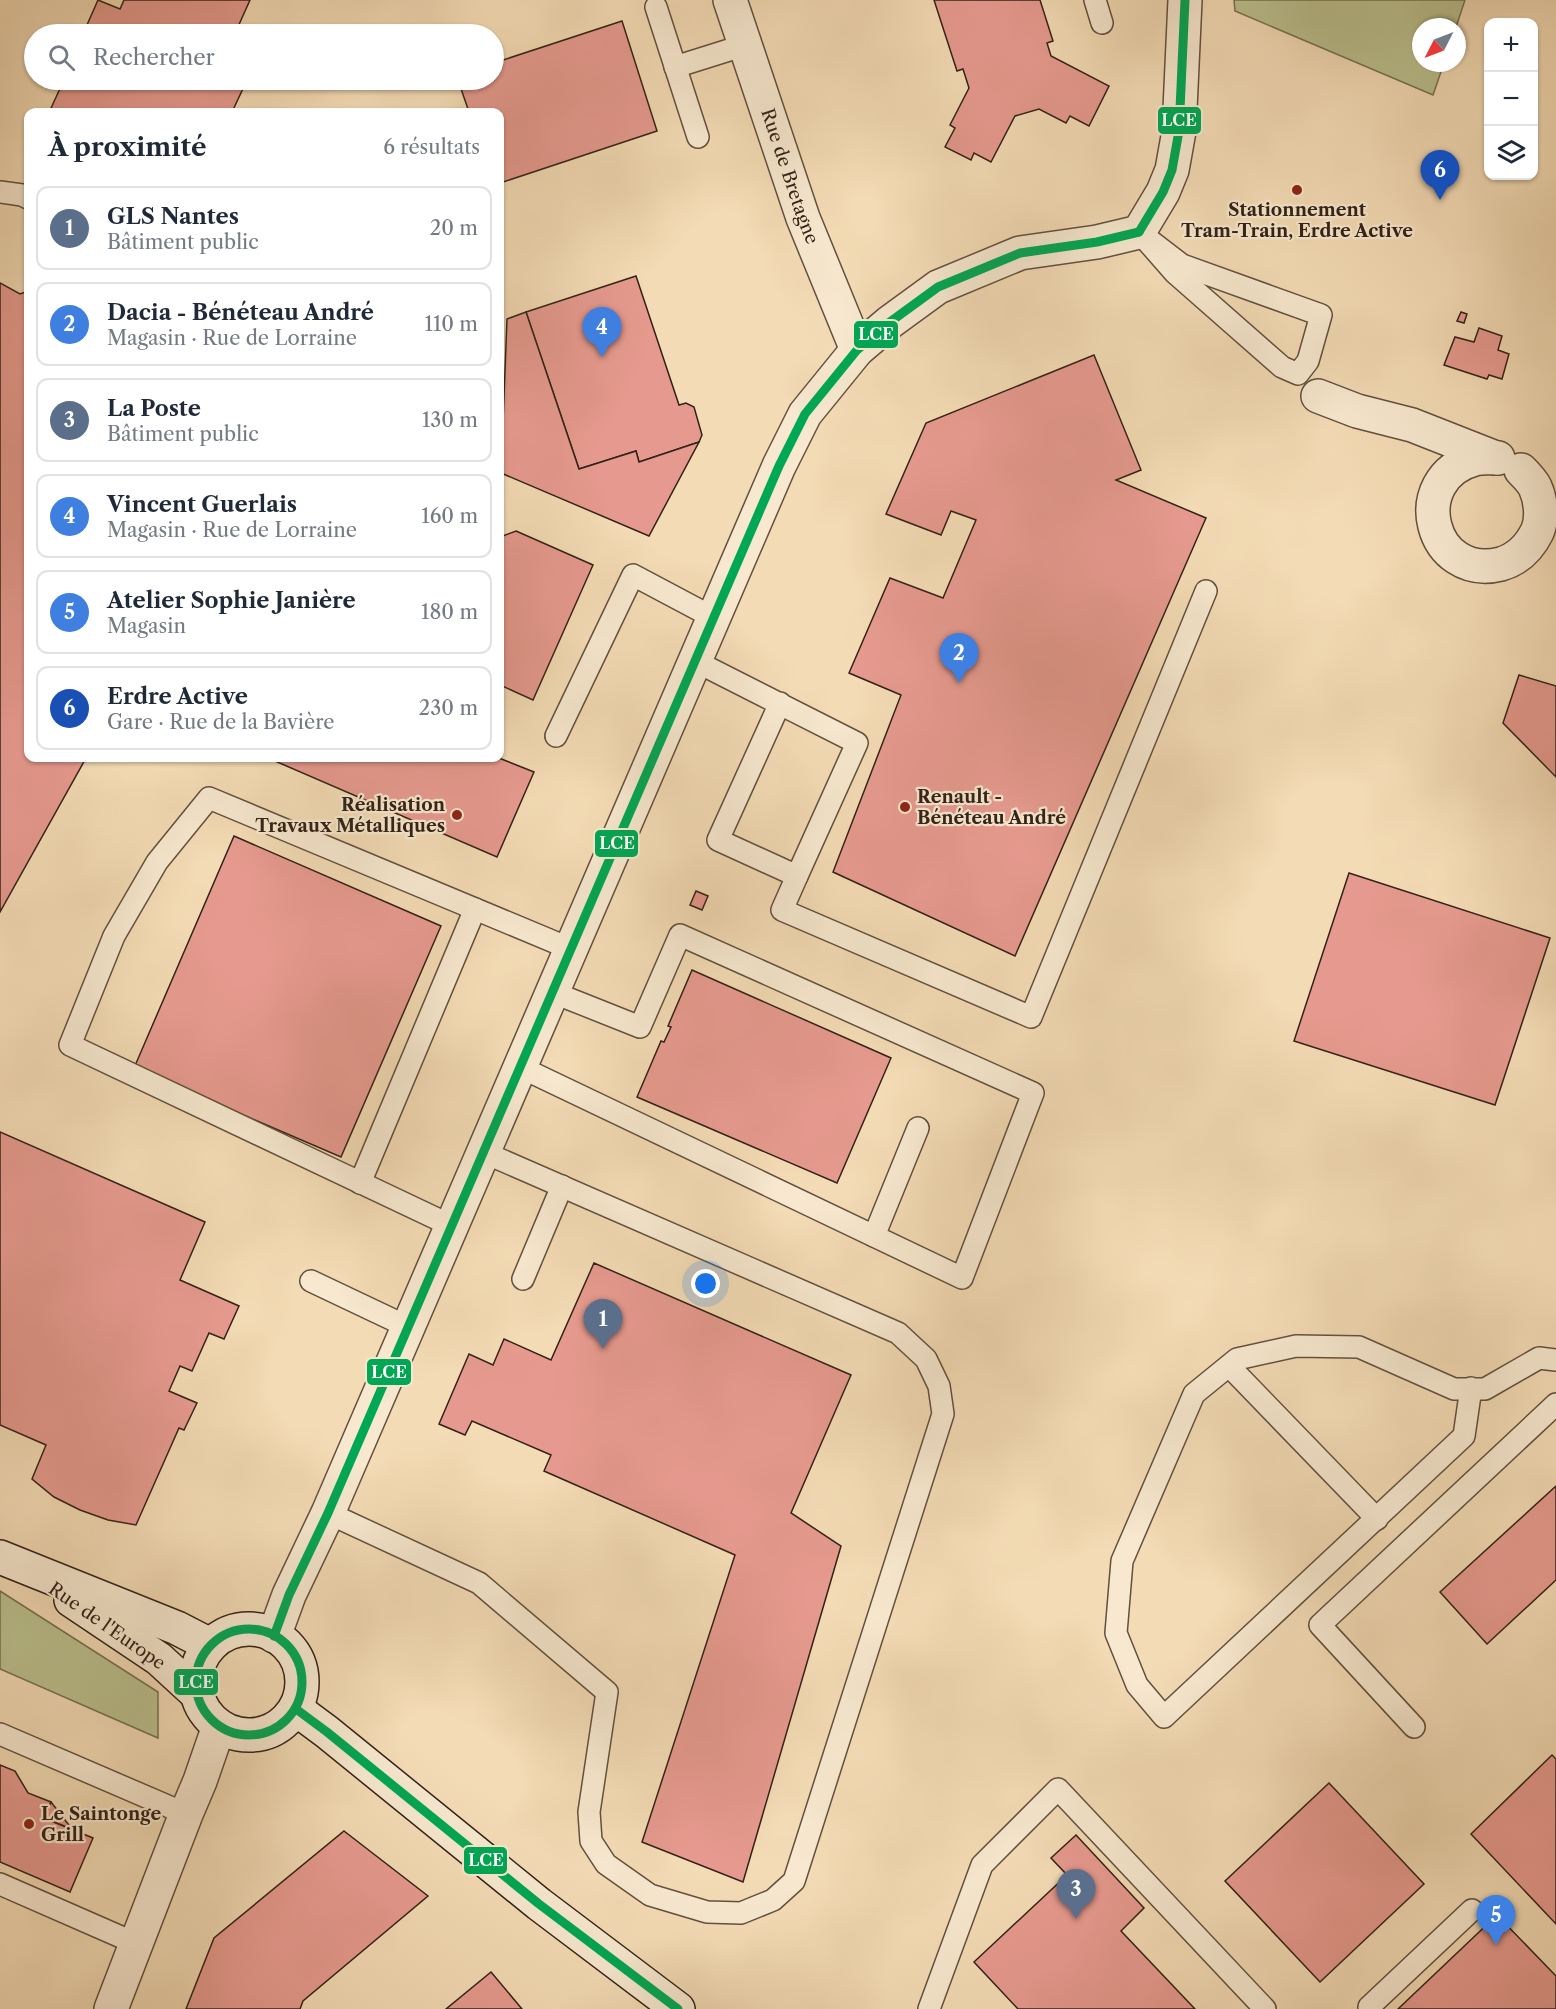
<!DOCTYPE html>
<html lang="fr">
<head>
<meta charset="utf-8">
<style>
  body { margin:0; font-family:"Libre Caslon Text",serif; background:#f2f2f3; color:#1f2937 }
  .controls { position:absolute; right:18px; top:18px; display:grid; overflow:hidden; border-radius:12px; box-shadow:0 2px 4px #0004 }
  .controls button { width:54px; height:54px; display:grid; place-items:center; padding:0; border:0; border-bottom:2px solid #e0e1e3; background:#fff; color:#1f2937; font:30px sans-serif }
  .compass { position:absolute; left:1412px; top:18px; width:54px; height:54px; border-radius:50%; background:#fff; box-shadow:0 2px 4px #0004; rotate:228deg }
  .you { position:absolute; left:706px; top:1284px; width:21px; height:21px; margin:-15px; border:4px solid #fff; border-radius:50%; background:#1a73e8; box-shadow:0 0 0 9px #1a73e833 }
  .badge { display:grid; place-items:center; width:39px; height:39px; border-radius:50%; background:#8f2418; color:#fff; font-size:20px; font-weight:700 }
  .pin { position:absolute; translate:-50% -50px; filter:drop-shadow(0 2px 3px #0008) }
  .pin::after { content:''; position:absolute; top:32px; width:21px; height:18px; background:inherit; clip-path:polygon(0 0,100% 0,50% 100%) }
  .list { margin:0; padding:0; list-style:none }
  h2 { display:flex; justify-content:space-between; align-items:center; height:78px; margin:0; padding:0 24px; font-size:26px }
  h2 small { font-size:20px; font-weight:400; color:#747a83 }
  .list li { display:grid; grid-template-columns:39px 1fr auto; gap:18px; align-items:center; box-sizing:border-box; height:84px; margin:0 12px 12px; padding:0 12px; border:2px solid #e0e1e3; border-radius:12px }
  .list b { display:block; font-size:22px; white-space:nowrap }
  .list p { margin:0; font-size:20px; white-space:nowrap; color:#747a83 }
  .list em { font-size:20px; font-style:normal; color:#747a83 }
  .icon { flex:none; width:33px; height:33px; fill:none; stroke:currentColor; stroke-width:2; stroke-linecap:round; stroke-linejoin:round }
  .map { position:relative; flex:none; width:1556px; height:2009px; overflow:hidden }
  .search { position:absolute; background:#fff; box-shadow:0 2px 4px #0004; left:24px; top:24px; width:480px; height:66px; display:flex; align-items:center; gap:15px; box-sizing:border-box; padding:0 21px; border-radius:33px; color:#747a83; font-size:22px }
  .panel { position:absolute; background:#fff; box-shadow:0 2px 4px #0004; left:24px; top:108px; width:480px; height:654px; border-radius:12px }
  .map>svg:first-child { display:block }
  .green { fill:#bac08e; stroke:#767152; stroke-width:1.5 }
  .building { fill:#e69a8f; stroke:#332217; stroke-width:1.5 }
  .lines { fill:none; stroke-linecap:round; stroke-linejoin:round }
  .lane-casing { stroke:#63503e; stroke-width:24 }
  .street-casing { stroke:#63503e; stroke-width:36 }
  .secondary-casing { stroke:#332217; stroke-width:36 }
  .lane { stroke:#f7e8cf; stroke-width:21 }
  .street { stroke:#f7e8cf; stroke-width:33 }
  .secondary { stroke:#f7e8cf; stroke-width:33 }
  .bus-1-casing { stroke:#f7e8cf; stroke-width:14 }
  .bus-1 { stroke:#00a754; stroke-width:9 }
  .poi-dot { fill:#8f2418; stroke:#f7e8cf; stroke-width:2 }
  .labels { text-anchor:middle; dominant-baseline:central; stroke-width:4.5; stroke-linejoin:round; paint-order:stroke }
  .street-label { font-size:18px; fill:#332217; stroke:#f7e8cf }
  .poi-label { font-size:18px; font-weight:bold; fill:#332217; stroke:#f7e8cf; text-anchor:start }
  .line-badge { stroke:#f7e8cf; stroke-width:2 }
  .badge-label { font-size:16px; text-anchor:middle; font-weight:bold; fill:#fff }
</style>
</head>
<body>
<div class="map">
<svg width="1556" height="2009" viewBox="0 0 1556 2009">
  <rect width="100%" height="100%" fill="#f3dbb5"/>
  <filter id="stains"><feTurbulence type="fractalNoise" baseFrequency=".00333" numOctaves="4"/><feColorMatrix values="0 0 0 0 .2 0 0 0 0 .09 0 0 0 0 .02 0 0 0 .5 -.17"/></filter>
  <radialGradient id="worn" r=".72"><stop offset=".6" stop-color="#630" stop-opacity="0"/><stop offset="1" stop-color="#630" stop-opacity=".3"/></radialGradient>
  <g class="green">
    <path d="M 1234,0 L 1465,0 L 1456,27 L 1421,27 L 1421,63 L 1444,63 L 1433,95 L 1235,11 Z"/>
    <path d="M 0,1591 L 158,1692 L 158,1738 L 0,1669 Z"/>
  </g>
  <g class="building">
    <path d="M 98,0 L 120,9 L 124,0 L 250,0 L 237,29 L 249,34 L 83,34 Z"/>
    <path d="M 934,0 L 1040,0 L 1053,41 L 1047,43 L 1051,56 L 1109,86 L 1089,126 L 1070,116 L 1066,123 L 1039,109 L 1015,116 L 991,162 L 974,153 L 971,160 L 945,147 L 955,128 L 950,125 L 969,88 L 963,69 L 957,71 Z"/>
    <path d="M 622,21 L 657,131 L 500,183 L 500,112 L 469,112 L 458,80 L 494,80 L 494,63 Z"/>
    <path d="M 64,80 L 247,80 L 232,112 L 119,112 L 114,110 L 112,112 L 62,112 L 51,108 Z"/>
    <path d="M 636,276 L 679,405 L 686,403 L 694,407 L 702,435 L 699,442 L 639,462 L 636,451 L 579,469 L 526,312 Z"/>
    <path d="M 0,283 L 20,294 L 28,291 L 28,758 L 86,758 L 0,912 Z"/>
    <path d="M 526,312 L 579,469 L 636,451 L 639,462 L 699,442 L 649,536 L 501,473 L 507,319 Z"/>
    <path d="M 1461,312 L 1467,314 L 1464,323 L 1457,321 Z"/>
    <path d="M 1479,328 L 1502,336 L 1498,350 L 1509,354 L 1502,379 L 1489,375 L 1487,379 L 1444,365 L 1455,337 L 1474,342 Z"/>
    <path d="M 1094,355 L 1141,470 L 1116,480 L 1206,518 L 1015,956 L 833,872 L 901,695 L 849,673 L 890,578 L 943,598 L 976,520 L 951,511 L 941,535 L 886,514 L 926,423 Z"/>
    <path d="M 516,531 L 593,565 L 533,700 L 500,685 L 500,537 Z"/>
    <path d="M 1519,675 L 1556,686 L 1556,777 L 1503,723 Z"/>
    <path d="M 268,758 L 499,758 L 534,772 L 497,857 Z"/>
    <path d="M 234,836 L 441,926 L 341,1157 L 134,1068 Z"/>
    <path d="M 1349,873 L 1550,938 L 1495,1105 L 1294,1041 Z"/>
    <path d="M 696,891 L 708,896 L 702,910 L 690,905 Z"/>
    <path d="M 692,970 L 891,1058 L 837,1183 L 637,1097 L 661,1041 L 664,1042 L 671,1027 L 668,1026 Z"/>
    <path d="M 0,1132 L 205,1222 L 180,1280 L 239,1306 L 224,1339 L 209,1333 L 192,1371 L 180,1366 L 169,1391 L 197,1403 L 184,1430 L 179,1428 L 136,1525 L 108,1520 L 80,1510 L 54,1497 L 32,1479 L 46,1445 L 0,1425 Z"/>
    <path d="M 594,1263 L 851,1375 L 791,1513 L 841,1546 L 743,1882 L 642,1842 L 735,1555 L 544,1471 L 551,1455 L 472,1421 L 465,1435 L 439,1424 L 469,1354 L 493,1365 L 504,1339 L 551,1360 Z"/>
    <path d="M 1556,1486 L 1556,1580 L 1487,1644 L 1440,1592 Z"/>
    <path d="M 1552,1755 L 1556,1759 L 1556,1924 L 1471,1834 Z"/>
    <path d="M 0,1765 L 15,1771 L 28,1793 L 51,1802 L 44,1818 L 93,1838 L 70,1892 L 0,1862 Z"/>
    <path d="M 1329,1783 L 1424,1884 L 1320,1982 L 1225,1881 Z"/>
    <path d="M 51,1802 L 72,1829 L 44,1818 Z"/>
    <path d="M 344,1831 L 428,1896 L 303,2001 L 300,2009 L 186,2009 L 214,1938 Z"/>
    <path d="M 1076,1835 L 1144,1908 L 1121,1931 L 1195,2009 L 1018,2009 L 974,1962 L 1067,1875 L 1051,1858 Z"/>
    <path d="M 1497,1915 L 1556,1976 L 1556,2009 L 1398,2009 Z"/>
    <path d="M 491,1972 L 522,2009 L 446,2009 Z"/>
  </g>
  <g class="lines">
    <g class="lane-casing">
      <g id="lane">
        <path d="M 1095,0 L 1102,23"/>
        <path d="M 656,7 L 698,137"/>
        <path d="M 675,67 L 745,45"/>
        <path d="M 0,192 L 22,195 L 28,198"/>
        <path d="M 1139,232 L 1182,265 L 1321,315 L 1308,361 L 1298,374 L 1282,367 L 1175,273 Z"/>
        <path d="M 695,661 L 857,743 L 797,876 L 718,840 L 780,703"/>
        <path d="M 556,736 L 633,575 L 714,618"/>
        <path d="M 797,876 L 782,910 L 1031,1017 L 1206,591"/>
        <path d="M 520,1067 L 962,1278 L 1033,1093 L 680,935 L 640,1027 L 552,992"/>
        <path d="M 360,1183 L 475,909"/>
        <path d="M 452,1226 L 70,1045 L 114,936 L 157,862 L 209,798 L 571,949"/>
        <path d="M 874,1236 L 918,1128"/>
        <path d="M 523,1279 L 562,1186"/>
        <path d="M 311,1281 L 408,1327"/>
        <path d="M 1229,1366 L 1377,1519"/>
        <path d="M 1471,1388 L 1464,1436 L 1164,1717 L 1137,1685 L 1116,1633 L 1122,1561 L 1194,1394 L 1237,1359 L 1296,1346 L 1359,1347 L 1454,1389 L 1485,1389 L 1539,1358 L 1556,1360"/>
        <path d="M 328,1513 L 479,1583 L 607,1692 L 589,1812 L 591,1841 L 606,1864 L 650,1895 L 707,1912 L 741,1913 L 773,1900 L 794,1881 L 943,1414 L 939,1386 L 926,1359 L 898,1333 L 483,1152"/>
        <path d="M 1414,1727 L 1320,1625 L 1556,1404"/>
        <path d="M 0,1734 L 186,1814"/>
        <path d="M 0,1884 L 137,1944"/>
        <path d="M 929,2009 L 982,1865 L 1058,1789 L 1265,2009"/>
        <path d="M 1372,2009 L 1369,2007 L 1472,1910"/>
      </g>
    </g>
    <g class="street-casing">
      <g id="street">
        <path id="s1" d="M 730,0 L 803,218 L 857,350"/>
        <path d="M 1318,396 L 1357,411 L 1412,425 L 1496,458"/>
        <path d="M 1498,458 C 1490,458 1482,457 1475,459 C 1404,478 1430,582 1501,564 C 1518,559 1529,548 1537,532 C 1543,519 1541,500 1535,487 C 1532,481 1526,475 1521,470"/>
        <path d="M 274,1636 L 289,1595 L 328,1513 L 779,466 L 805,414 L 857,350 L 890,322 L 938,287 L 1020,253 L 1097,242 L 1139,232 L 1163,192 L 1172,170 L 1179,131 L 1185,0"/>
        <path d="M 111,2009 L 186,1814 L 200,1781 L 219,1726"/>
      </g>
    </g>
    <g class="secondary-casing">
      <g id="secondary">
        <path d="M 0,1557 L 177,1628 L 210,1645"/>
        <path d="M 71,1600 L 159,1659 L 196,1693"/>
        <circle cx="249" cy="1682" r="53"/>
        <path d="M 296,1709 L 327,1732 L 539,1904 L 678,2009"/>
      </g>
    </g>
    <use href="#lane" class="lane"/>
    <use href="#street" class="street"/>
    <use href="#secondary" class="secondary"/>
    <g class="bus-1-casing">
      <g id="bus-1">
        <path d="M 1139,232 L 1163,192 L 1172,170 L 1179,131 L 1185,0"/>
        <circle cx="249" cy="1682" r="53"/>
        <path d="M 274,1636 L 289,1595 L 328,1513 L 779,466 L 805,414 L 857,350 L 890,322 L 938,287 L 1020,253 L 1097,242 L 1139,232"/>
        <path d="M 296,1709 L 327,1732 L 539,1904 L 678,2009"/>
      </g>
    </g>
    <use href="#bus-1" class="bus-1"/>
  </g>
  <g class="poi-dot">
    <circle cx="1297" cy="190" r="6"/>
    <circle cx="905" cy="807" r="6"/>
    <circle cx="457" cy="815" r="6"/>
    <circle cx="29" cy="1824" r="6"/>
  </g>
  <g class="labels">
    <g class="street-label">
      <text stroke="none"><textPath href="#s1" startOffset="186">Rue de Bretagne</textPath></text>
      <text transform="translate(107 1626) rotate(35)">Rue de l'Europe</text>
    </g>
    <g class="poi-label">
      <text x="1297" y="210" text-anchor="middle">Stationnement<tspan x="1297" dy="21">Tram-Train, Erdre Active</tspan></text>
      <text x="917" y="797">Renault -<tspan x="917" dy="21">Bénéteau André</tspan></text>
      <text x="445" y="805" text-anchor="end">Réalisation<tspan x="445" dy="21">Travaux Métalliques</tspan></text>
      <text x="41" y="1814">Le Saintonge<tspan x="41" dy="21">Grill</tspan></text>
    </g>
  </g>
  <g class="line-badge">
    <rect x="1157" y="106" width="45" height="29" rx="6" fill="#00a754"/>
    <rect x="853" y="320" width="46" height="29" rx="6" fill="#00a754"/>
    <rect x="594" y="829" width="45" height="29" rx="6" fill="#00a754"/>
    <rect x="366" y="1358" width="46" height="28" rx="6" fill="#00a754"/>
    <rect x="173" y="1668" width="46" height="28" rx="6" fill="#00a754"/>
    <rect x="463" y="1846" width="45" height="29" rx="6" fill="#00a754"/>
  </g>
  <g class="badge-label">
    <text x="1179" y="126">LCE</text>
    <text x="876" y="340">LCE</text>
    <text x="617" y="849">LCE</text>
    <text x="389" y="1378">LCE</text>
    <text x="196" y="1688">LCE</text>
    <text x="486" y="1866">LCE</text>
  </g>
  <rect width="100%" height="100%" filter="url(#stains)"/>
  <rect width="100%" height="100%" fill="url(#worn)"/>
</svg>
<div class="controls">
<button>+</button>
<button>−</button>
<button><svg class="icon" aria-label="layers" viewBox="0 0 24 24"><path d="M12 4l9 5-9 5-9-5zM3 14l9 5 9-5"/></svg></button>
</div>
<svg class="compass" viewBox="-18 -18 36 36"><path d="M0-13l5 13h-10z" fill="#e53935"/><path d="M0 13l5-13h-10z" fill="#747a83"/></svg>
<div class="you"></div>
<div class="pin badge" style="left:603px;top:1349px;background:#5c6f8a">1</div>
<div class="pin badge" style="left:959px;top:683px;background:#3f7fe0">2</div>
<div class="pin badge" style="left:1076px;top:1919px;background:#5c6f8a">3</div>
<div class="pin badge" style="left:602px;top:357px;background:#3f7fe0">4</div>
<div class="pin badge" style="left:1496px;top:1945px;background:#3f7fe0">5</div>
<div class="pin badge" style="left:1440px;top:200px;background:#1a4fb4">6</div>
<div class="search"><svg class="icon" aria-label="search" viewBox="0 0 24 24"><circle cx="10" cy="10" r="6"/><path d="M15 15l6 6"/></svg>Rechercher</div>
<section class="panel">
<h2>À proximité<small>6 résultats</small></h2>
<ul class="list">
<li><span class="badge" style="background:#5c6f8a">1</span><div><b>GLS Nantes</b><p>Bâtiment public</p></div><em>20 m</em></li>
<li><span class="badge" style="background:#3f7fe0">2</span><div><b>Dacia - Bénéteau André</b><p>Magasin · Rue de Lorraine</p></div><em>110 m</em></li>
<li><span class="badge" style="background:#5c6f8a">3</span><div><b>La Poste</b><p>Bâtiment public</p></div><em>130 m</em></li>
<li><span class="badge" style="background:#3f7fe0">4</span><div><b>Vincent Guerlais</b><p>Magasin · Rue de Lorraine</p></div><em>160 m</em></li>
<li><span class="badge" style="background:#3f7fe0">5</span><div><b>Atelier Sophie Janière</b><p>Magasin</p></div><em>180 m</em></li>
<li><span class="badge" style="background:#1a4fb4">6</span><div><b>Erdre Active</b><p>Gare · Rue de la Bavière</p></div><em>230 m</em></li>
</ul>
</section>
</div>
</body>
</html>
